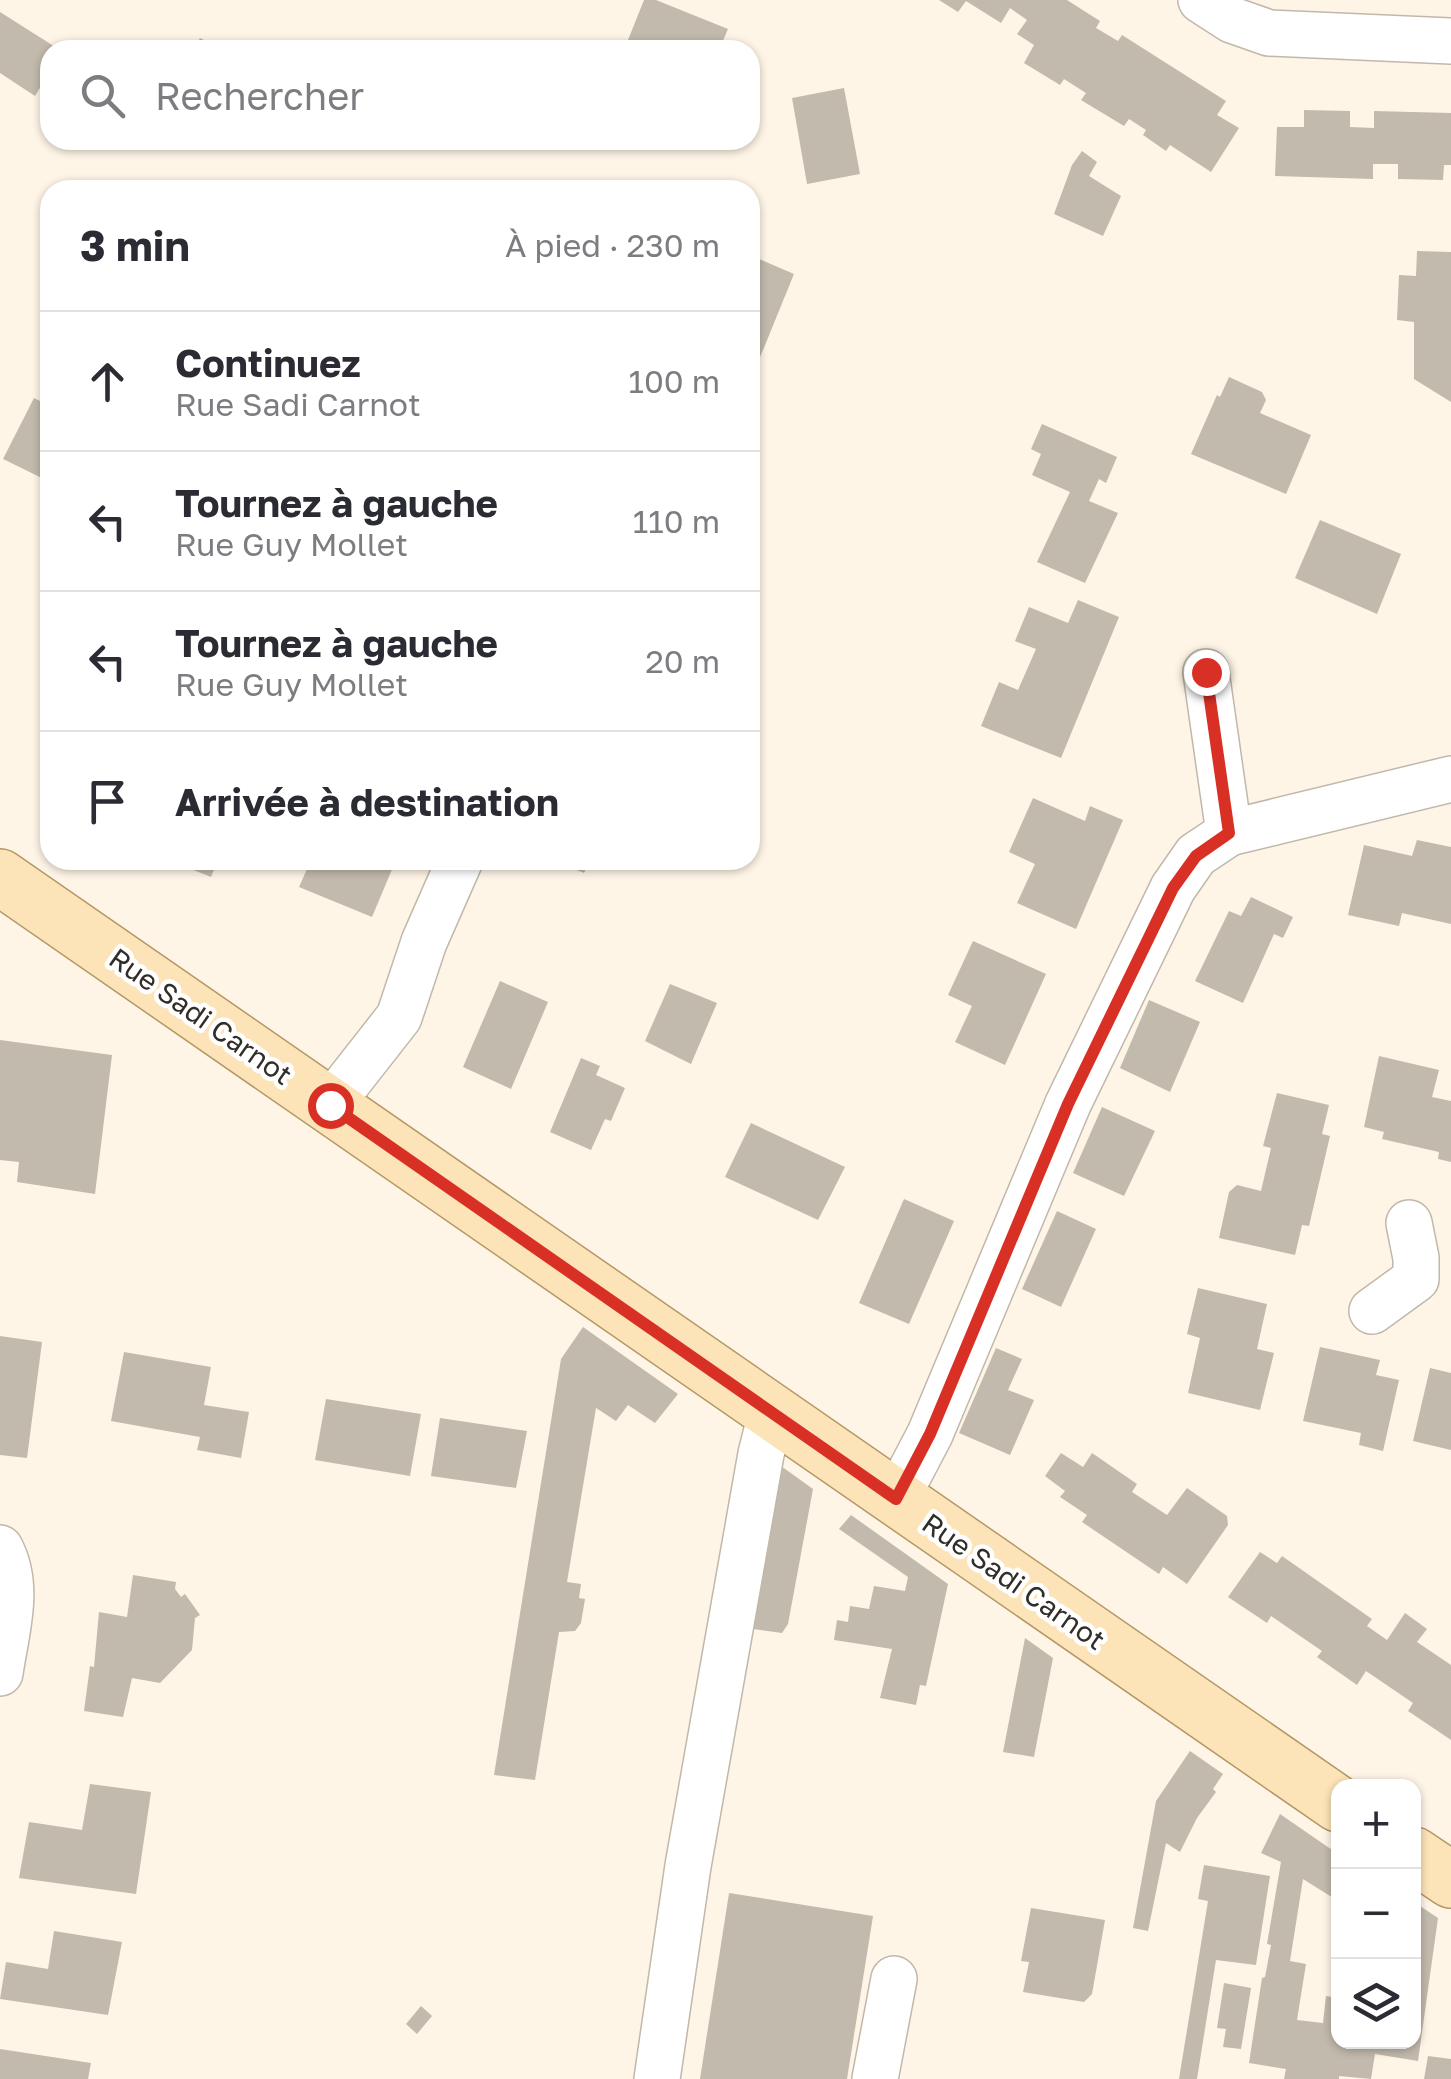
<!DOCTYPE html>
<html lang="fr">
<head>
<meta charset="utf-8">
<style>
  body { margin:0; font-family:"Golos Text",sans-serif; background:#f7f7f7; color:#2b2b33 }
  .controls { position:absolute; right:30px; bottom:30px; display:grid; overflow:hidden; border-radius:20px; box-shadow:0 2px 8px #0004 }
  .controls button { width:90px; height:90px; display:grid; place-items:center; padding:0; border:0; border-bottom:2px solid #e1e1e2; background:#fff; color:#2b2b33; font:50px sans-serif }
  .stop { position:absolute; width:30px; height:30px; margin:-22px; border:8px solid #d93025; border-radius:50%; background:#fff }
  .stop.end { background:#d93025; border-color:#fff; box-shadow:0 2px 10px #0008 }
  .list { margin:0; padding:0; list-style:none }
  h2 { display:flex; justify-content:space-between; align-items:center; height:130px; margin:0; padding:0 40px; font-size:42px }
  h2 small { font-size:32px; font-weight:400; color:#7c7c81 }
  .list li { display:grid; grid-template-columns:65px 1fr auto; gap:30px; align-items:center; box-sizing:border-box; height:140px; padding:0 40px; border-top:2px solid #e1e1e2 }
  .list b { display:block; font-size:38px; white-space:nowrap }
  .list p { margin:0; font-size:32px; white-space:nowrap; color:#7c7c81 }
  .list em { font-size:32px; font-style:normal; color:#7c7c81 }
  .icon { flex:none; width:55px; height:55px; fill:none; stroke:currentColor; stroke-width:2; stroke-linecap:round; stroke-linejoin:round }
  .map { position:relative; flex:none; width:1451px; height:2079px; overflow:hidden }
  .search { position:absolute; background:#fff; box-shadow:0 2px 8px #0004; left:40px; top:40px; width:720px; height:110px; display:flex; align-items:center; gap:25px; box-sizing:border-box; padding:0 35px; border-radius:30px; color:#7c7c81; font-size:38px }
  .panel { position:absolute; background:#fff; box-shadow:0 2px 8px #0004; left:40px; top:180px; width:720px; height:690px; border-radius:30px }
  .map>svg:first-child { display:block }
  .building { fill:#c2baac }
  .lines { fill:none; stroke-linecap:round; stroke-linejoin:round }
  .minor-casing { stroke:#c0b8aa; stroke-width:48 }
  .major-casing { stroke:#b49766; stroke-width:58 }
  .minor { stroke:#fff; stroke-width:45 }
  .major { stroke:#fce3b8; stroke-width:55 }
  .route { stroke:#d93025; stroke-width:12 }
  .labels { text-anchor:middle; dominant-baseline:central; stroke-width:9; stroke-linejoin:round; paint-order:stroke }
  .street-label { font-size:28px; fill:#312e28; stroke:#fff }
</style>
</head>
<body>
<div class="map">
<svg width="1451" height="2079" viewBox="0 0 1451 2079">
  <rect width="100%" height="100%" fill="#fef5e7"/>
  <g class="building">
    <path d="M 644,0 L 656,0 L 728,29 L 719,50 L 624,50 Z"/>
    <path d="M 939,0 L 1067,0 L 1100,21 L 1096,28 L 1118,41 L 1122,35 L 1226,101 L 1217,115 L 1239,128 L 1211,172 L 1170,145 L 1166,151 L 1143,135 L 1146,130 L 1129,119 L 1124,126 L 1081,100 L 1086,93 L 1064,79 L 1060,85 L 1024,63 L 1034,45 L 1017,34 L 1027,20 L 1010,8 L 1001,23 L 966,1 L 958,12 Z"/>
    <path d="M 0,12 L 60,50 L 50,50 L 50,71 L 35,96 L 0,73 Z"/>
    <path d="M 200,38 L 223,50 L 194,50 Z"/>
    <path d="M 844,88 L 860,174 L 807,184 L 792,98 Z"/>
    <path d="M 1304,110 L 1350,111 L 1350,127 L 1374,128 L 1374,111 L 1451,113 L 1451,165 L 1444,165 L 1443,180 L 1398,179 L 1398,164 L 1373,164 L 1373,179 L 1275,176 L 1277,127 L 1304,127 Z"/>
    <path d="M 1082,151 L 1097,162 L 1089,176 L 1121,196 L 1103,236 L 1054,214 L 1072,165 Z"/>
    <path d="M 1417,251 L 1451,252 L 1451,402 L 1414,379 L 1414,322 L 1397,320 L 1399,275 L 1416,276 Z"/>
    <path d="M 750,255 L 794,274 L 754,372 L 750,370 Z"/>
    <path d="M 1229,377 L 1262,392 L 1266,400 L 1260,413 L 1311,435 L 1286,494 L 1191,454 L 1217,395 L 1220,397 Z"/>
    <path d="M 34,398 L 50,406 L 50,482 L 3,459 Z"/>
    <path d="M 1042,424 L 1117,457 L 1106,483 L 1099,479 L 1089,501 L 1118,513 L 1085,583 L 1037,562 L 1070,492 L 1032,475 L 1041,454 L 1031,449 Z"/>
    <path d="M 1320,520 L 1401,554 L 1377,614 L 1295,578 Z"/>
    <path d="M 1078,600 L 1119,617 L 1061,758 L 981,726 L 999,682 L 1018,690 L 1036,649 L 1015,641 L 1029,607 L 1068,623 Z"/>
    <path d="M 1033,798 L 1085,821 L 1090,806 L 1123,820 L 1076,929 L 1017,903 L 1035,864 L 1009,852 Z"/>
    <path d="M 1417,840 L 1451,847 L 1451,924 L 1402,913 L 1399,926 L 1348,915 L 1364,845 L 1412,856 Z"/>
    <path d="M 190,860 L 218,860 L 211,877 L 186,867 Z"/>
    <path d="M 311,860 L 396,860 L 372,917 L 299,887 Z"/>
    <path d="M 552,860 L 590,860 L 584,873 Z"/>
    <path d="M 1251,897 L 1293,917 L 1283,938 L 1274,934 L 1243,1003 L 1195,981 L 1229,911 L 1241,916 Z"/>
    <path d="M 973,941 L 1046,974 L 1005,1065 L 955,1042 L 972,1006 L 948,995 Z"/>
    <path d="M 500,981 L 548,1002 L 511,1089 L 463,1067 Z"/>
    <path d="M 670,984 L 717,1003 L 691,1064 L 645,1041 Z"/>
    <path d="M 1149,1000 L 1200,1022 L 1170,1092 L 1120,1068 Z"/>
    <path d="M 0,1040 L 112,1055 L 95,1194 L 17,1182 L 19,1162 L 0,1160 Z"/>
    <path d="M 1379,1056 L 1439,1070 L 1432,1097 L 1451,1101 L 1451,1162 L 1438,1159 L 1439,1152 L 1382,1139 L 1384,1132 L 1364,1127 Z"/>
    <path d="M 581,1058 L 600,1066 L 596,1075 L 625,1088 L 611,1121 L 605,1119 L 591,1150 L 550,1132 Z"/>
    <path d="M 1277,1093 L 1329,1105 L 1322,1134 L 1330,1136 L 1309,1226 L 1302,1225 L 1295,1255 L 1219,1238 L 1229,1192 L 1237,1185 L 1261,1191 L 1271,1148 L 1263,1146 Z"/>
    <path d="M 1102,1107 L 1155,1131 L 1124,1196 L 1073,1173 Z"/>
    <path d="M 751,1123 L 845,1167 L 818,1220 L 725,1177 Z"/>
    <path d="M 904,1199 L 954,1221 L 909,1324 L 859,1303 Z"/>
    <path d="M 1057,1211 L 1096,1229 L 1061,1307 L 1022,1289 Z"/>
    <path d="M 1198,1288 L 1267,1304 L 1257,1349 L 1274,1353 L 1260,1410 L 1188,1393 L 1200,1338 L 1187,1334 Z"/>
    <path d="M 583,1327 L 678,1394 L 655,1423 L 628,1405 L 616,1421 L 596,1408 L 567,1582 L 581,1584 L 579,1598 L 585,1599 L 581,1623 L 575,1631 L 559,1632 L 535,1780 L 494,1775 L 561,1359 Z"/>
    <path d="M 0,1336 L 42,1342 L 27,1458 L 0,1455 Z"/>
    <path d="M 1320,1347 L 1380,1360 L 1376,1375 L 1399,1380 L 1383,1451 L 1359,1445 L 1361,1433 L 1303,1421 Z"/>
    <path d="M 996,1348 L 1022,1359 L 1008,1390 L 1034,1400 L 1010,1455 L 959,1433 Z"/>
    <path d="M 124,1352 L 211,1367 L 204,1405 L 249,1412 L 241,1458 L 197,1450 L 200,1437 L 111,1421 Z"/>
    <path d="M 1430,1368 L 1451,1373 L 1451,1450 L 1413,1441 Z"/>
    <path d="M 326,1399 L 421,1414 L 410,1476 L 315,1460 Z"/>
    <path d="M 440,1418 L 527,1431 L 516,1488 L 431,1476 Z"/>
    <path d="M 1061,1453 L 1083,1467 L 1092,1453 L 1137,1484 L 1132,1492 L 1167,1515 L 1187,1488 L 1227,1516 L 1228,1525 L 1187,1584 L 1163,1567 L 1159,1574 L 1082,1522 L 1087,1515 L 1060,1497 L 1065,1491 L 1045,1476 Z"/>
    <path d="M 774,1461 L 813,1489 L 788,1624 L 782,1633 L 746,1628 Z"/>
    <path d="M 851,1515 L 948,1584 L 926,1686 L 920,1685 L 916,1705 L 880,1698 L 892,1649 L 834,1640 L 837,1620 L 848,1622 L 850,1606 L 869,1609 L 874,1586 L 905,1591 L 908,1577 L 839,1529 Z"/>
    <path d="M 1260,1552 L 1277,1563 L 1282,1556 L 1372,1619 L 1367,1626 L 1387,1640 L 1405,1613 L 1427,1629 L 1417,1642 L 1451,1665 L 1451,1740 L 1408,1711 L 1413,1703 L 1366,1671 L 1357,1685 L 1317,1657 L 1322,1651 L 1271,1616 L 1267,1623 L 1228,1597 Z"/>
    <path d="M 133,1575 L 176,1582 L 175,1589 L 181,1597 L 185,1594 L 200,1615 L 195,1618 L 192,1650 L 160,1683 L 132,1678 L 123,1717 L 84,1711 L 90,1666 L 94,1667 L 99,1612 L 127,1617 Z"/>
    <path d="M 1025,1638 L 1053,1658 L 1034,1757 L 1003,1752 Z"/>
    <path d="M 1190,1751 L 1223,1774 L 1213,1789 L 1216,1792 L 1197,1818 L 1180,1852 L 1166,1843 L 1148,1931 L 1133,1928 L 1156,1801 Z"/>
    <path d="M 90,1784 L 151,1792 L 136,1894 L 19,1878 L 29,1822 L 82,1830 Z"/>
    <path d="M 1280,1814 L 1338,1854 L 1338,1901 L 1303,1879 L 1290,1961 L 1306,1964 L 1297,2020 L 1323,2023 L 1326,1996 L 1338,1998 L 1338,2042 L 1414,2042 L 1414,1902 L 1438,1918 L 1418,2061 L 1375,2054 L 1371,2079 L 1339,2076 L 1339,2079 L 1284,2079 L 1286,2069 L 1249,2063 L 1262,1978 L 1265,1977 L 1271,1945 L 1267,1944 L 1281,1862 L 1261,1853 Z"/>
    <path d="M 1204,1865 L 1270,1876 L 1256,1965 L 1216,1960 L 1197,2079 L 1179,2079 L 1208,1901 L 1198,1899 Z"/>
    <path d="M 729,1893 L 873,1916 L 847,2079 L 700,2079 Z"/>
    <path d="M 1031,1908 L 1105,1920 L 1092,1994 L 1084,2002 L 1023,1992 L 1029,1962 L 1021,1961 Z"/>
    <path d="M 54,1931 L 122,1942 L 108,2015 L 0,1999 L 6,1962 L 48,1969 Z"/>
    <path d="M 1224,1983 L 1251,1988 L 1241,2049 L 1223,2047 L 1226,2029 L 1217,2028 Z"/>
    <path d="M 421,2006 L 432,2016 L 417,2034 L 406,2024 Z"/>
    <path d="M 0,2049 L 91,2063 L 88,2079 L 0,2079 Z"/>
    <path d="M 1428,2056 L 1451,2059 L 1451,2079 L 1424,2079 Z"/>
  </g>
  <g class="lines">
    <g class="minor-casing">
      <g id="minor">
        <path d="M 1201,0 L 1232,20 L 1269,33 L 1451,41"/>
        <path d="M 1229,833 L 1451,779"/>
        <path d="M 330,1105 L 399,1017 L 424,942 L 460,860"/>
        <path d="M 1372,1311 L 1416,1279 L 1416,1258 L 1409,1223"/>
        <path d="M 896,1499 L 930,1434 L 1068,1104 L 1173,888 L 1196,855 L 1229,833 L 1206,672"/>
        <path d="M 0,1548 C 21,1586 6,1632 0,1673"/>
        <path d="M 657,2079 L 688,1866 L 761,1454 L 771,1414"/>
        <path d="M 875,2079 L 894,1979"/>
      </g>
    </g>
    <g class="major-casing">
      <g id="major">
        <path d="M 0,877 L 1338,1804"/>
        <path d="M 1414,1855 L 1451,1880"/>
      </g>
    </g>
    <use href="#minor" class="minor"/>
    <use href="#major" class="major"/>
  </g>
  <g class="lines">
    <path class="route" d="M 330,1105 L 896,1499 L 930,1434 L 1068,1104 L 1173,888 L 1196,856 L 1229,833 L 1206,672"/>
  </g>
  <g class="labels">
    <g class="street-label">
      <text transform="translate(201 1016) rotate(35)">Rue Sadi Carnot</text>
      <text transform="translate(1014 1581) rotate(35)">Rue Sadi Carnot</text>
    </g>
  </g>
</svg>
<div class="controls">
<button>+</button>
<button>−</button>
<button><svg class="icon" aria-label="layers" viewBox="0 0 24 24"><path d="M12 4l9 5-9 5-9-5zM3 14l9 5 9-5"/></svg></button>
</div>
<div class="stop" style="left:330px;top:1105px"></div>
<div class="stop end" style="left:1206px;top:672px"></div>
<div class="search"><svg class="icon" aria-label="search" viewBox="0 0 24 24"><circle cx="10" cy="10" r="6"/><path d="M15 15l6 6"/></svg>Rechercher</div>
<section class="panel">
<h2>3 min<small>À pied · 230 m</small></h2>
<ul class="list">
<li><svg class="icon" aria-label="ahead" viewBox="0 0 24 24"><path d="M12 20V5M6 11l6-6 6 6"/></svg><div><b>Continuez</b><p>Rue Sadi Carnot</p></div><em>100 m</em></li>
<li><svg class="icon" aria-label="left" viewBox="0 0 24 24"><path d="M17 20v-9H6M10 6l-5 5 5 5"/></svg><div><b>Tournez à gauche</b><p>Rue Guy Mollet</p></div><em>110 m</em></li>
<li><svg class="icon" aria-label="left" viewBox="0 0 24 24"><path d="M17 20v-9H6M10 6l-5 5 5 5"/></svg><div><b>Tournez à gauche</b><p>Rue Guy Mollet</p></div><em>20 m</em></li>
<li><svg class="icon" aria-label="arrive" viewBox="0 0 24 24"><path d="M6 21V4h12l-3 4 3 4H6"/></svg><div><b>Arrivée à destination</b></div></li>
</ul>
</section>
</div>
</body>
</html>
